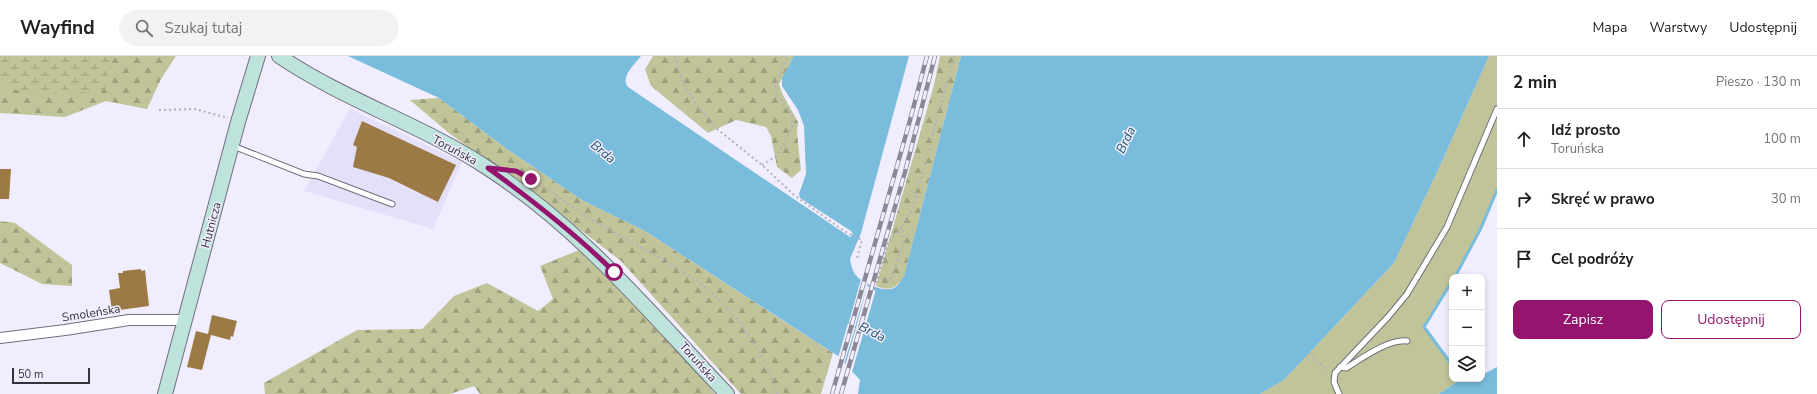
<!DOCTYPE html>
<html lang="pl">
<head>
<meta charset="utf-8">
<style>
  body { margin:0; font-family:"Nunito Sans",sans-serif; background:#f2f2f2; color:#202124 }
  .controls { position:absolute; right:12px; bottom:12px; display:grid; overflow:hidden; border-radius:8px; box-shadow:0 2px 6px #0003 }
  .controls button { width:36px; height:36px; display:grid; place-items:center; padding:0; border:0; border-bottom:1px solid #e0e0e0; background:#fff; color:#202124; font:20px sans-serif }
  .scale { position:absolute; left:12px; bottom:10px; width:78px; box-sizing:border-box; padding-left:4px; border:2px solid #36343b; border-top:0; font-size:11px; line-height:14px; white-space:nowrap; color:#36343b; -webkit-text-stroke:3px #f0edfe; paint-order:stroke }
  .stop { position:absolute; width:12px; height:12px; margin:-9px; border:3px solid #94146e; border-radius:50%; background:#fff }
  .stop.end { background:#94146e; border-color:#fff; box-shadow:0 1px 4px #0008 }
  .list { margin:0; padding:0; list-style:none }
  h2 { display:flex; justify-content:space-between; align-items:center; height:52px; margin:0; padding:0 16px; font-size:17px }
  h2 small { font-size:13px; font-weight:400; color:#757577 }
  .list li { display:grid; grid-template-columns:26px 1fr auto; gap:12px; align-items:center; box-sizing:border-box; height:60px; padding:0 16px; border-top:1px solid #e0e0e0 }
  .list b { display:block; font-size:15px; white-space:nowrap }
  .list p { margin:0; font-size:13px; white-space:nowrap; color:#757577 }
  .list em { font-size:13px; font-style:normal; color:#757577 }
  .actions { display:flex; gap:8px; padding:12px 16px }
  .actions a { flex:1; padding:9px 0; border:1px solid #94146e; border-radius:8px; text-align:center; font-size:14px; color:#94146e }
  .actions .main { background:#94146e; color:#fff }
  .icon { flex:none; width:22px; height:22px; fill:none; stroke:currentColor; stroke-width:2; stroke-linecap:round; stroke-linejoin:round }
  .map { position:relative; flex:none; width:1497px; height:338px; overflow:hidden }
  header { display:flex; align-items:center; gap:24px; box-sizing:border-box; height:56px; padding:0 20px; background:#fff; border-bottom:1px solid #e0e0e0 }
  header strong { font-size:19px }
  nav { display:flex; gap:22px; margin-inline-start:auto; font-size:14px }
  .search { width:280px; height:36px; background:#f2f2f2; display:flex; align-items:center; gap:10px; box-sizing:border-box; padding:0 14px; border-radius:22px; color:#757577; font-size:15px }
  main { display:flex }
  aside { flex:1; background:#fff }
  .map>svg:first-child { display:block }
  .built { fill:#e5e0f9 }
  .forest { fill:url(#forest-firs) }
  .wetland { fill:url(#wetland-marsh) }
  .park { fill:#c0c498 }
  .water { fill:#7abcdc }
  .pier { fill:#f0edfe }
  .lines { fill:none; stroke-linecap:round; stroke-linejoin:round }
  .stream { stroke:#7abcdc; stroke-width:3 }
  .building { fill:#9c7a46 }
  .lane-casing { stroke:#716e7d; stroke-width:7 }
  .street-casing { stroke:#716e7d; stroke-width:12 }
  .secondary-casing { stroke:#716e7d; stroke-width:16 }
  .path { stroke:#b3b0be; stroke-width:2; stroke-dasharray:2 3; stroke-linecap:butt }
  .lane { stroke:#fff; stroke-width:5 }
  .street { stroke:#fff; stroke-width:10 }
  .secondary { stroke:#bee2dc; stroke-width:14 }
  .rail-casing { stroke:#8b8995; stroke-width:4.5 }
  .rail { stroke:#f0edfe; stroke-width:3; stroke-dasharray:9; stroke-linecap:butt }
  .route { stroke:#94146e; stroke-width:5 }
  .labels { text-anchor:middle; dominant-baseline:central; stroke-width:3; stroke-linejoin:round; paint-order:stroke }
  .street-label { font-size:12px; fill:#36343b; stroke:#f0edfe }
  .water-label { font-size:13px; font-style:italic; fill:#1f536a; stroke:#f0edfe }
</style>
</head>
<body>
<header>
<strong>Wayfind</strong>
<div class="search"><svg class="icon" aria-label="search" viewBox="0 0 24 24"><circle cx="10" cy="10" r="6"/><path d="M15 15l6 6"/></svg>Szukaj tutaj</div>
<nav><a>Mapa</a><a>Warstwy</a><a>Udostępnij</a></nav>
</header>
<main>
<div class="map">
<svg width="1497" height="338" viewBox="0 0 1497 338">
  <defs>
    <pattern id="forest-firs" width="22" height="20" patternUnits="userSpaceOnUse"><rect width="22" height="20" fill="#c0c498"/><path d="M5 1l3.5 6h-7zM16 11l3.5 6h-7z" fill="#9da07d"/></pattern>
    <pattern id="wetland-marsh" width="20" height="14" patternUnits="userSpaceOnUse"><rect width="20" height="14" fill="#c0c498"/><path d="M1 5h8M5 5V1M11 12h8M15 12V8" fill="none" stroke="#9da07d"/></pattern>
  </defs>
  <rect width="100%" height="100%" fill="#f0edfe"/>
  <path class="built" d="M 350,53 L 462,106 L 433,173 L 304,135 Z"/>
  <g class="forest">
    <path d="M 0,0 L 176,0 L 161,23 L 147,53 L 106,45 L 65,61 L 0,57 Z"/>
    <path d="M 653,0 L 794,0 L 779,28 L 782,37 L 798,66 L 797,77 L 801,114 L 792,122 L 777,111 L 771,80 L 766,71 L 736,64 L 708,77 L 651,30 L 645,13 Z"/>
    <path d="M 940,0 L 961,0 L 904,220 C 897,232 889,236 876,230 L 934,29 Z"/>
    <path d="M 439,42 L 507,93 L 582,144 L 645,175 L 833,297 L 821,338 L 741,338 L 621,205 L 515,124 L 450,78 L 410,44 Z"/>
    <path d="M 0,165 L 15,167 L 72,209 L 72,230 L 42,228 L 0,207 Z"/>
    <path d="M 579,194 C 628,238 673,287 715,338 L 480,338 L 474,330 L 450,338 L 265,338 L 264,327 L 357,274 L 422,273 L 454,240 L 487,227 L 538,255 L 553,243 L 540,210 Z"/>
  </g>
  <path class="wetland" d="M 0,0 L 113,0 L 105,31 L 99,36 C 70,36 24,44 0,26 Z"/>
  <path class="park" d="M 1489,0 L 1497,0 L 1497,134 L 1481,172 L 1455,221 L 1452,221 L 1452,225 L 1424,271 L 1452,309 L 1452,323 L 1461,323 L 1439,338 L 1260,338 L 1284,324 L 1394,207 L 1440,110 Z"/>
  <g class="water">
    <path d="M 348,0 L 641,0 C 634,9 620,21 628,31 L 850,181 L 853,178 L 851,175 L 800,142 L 799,138 L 806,118 L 804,70 L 798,54 L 782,30 L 782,22 L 794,0 L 909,0 L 861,177 L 850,203 C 851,208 852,214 855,218 C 861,227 884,237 894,232 C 899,229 901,224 904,220 L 961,0 L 1489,0 L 1440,110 L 1394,207 L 1284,324 L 1260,338 L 858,338 L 860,324 L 838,300 L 645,175 L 582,144 L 507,93 L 439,42 Z"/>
    <path d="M 1497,311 L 1497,338 L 1439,338 L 1461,323 L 1482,323 L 1482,319 Z"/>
  </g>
  <g class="pier">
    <path d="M 861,223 L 868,226 L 867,230 L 875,234 L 875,237 L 852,316 L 845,310 L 856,272 L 863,277 L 856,272 L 867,230 L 855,271 L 849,266 Z"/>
    <path d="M 848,267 L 855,272 L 844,308 L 838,302 Z"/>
  </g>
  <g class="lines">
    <g class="stream">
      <path d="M 1455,221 L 1481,172 L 1497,134"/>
      <path d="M 1452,225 L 1424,271 L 1452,309"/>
    </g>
  </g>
  <g class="building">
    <path d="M 362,65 L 456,109 L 438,146 L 389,122 L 353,111 L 357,91 L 353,89 Z"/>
    <path d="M 0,113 L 11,113 L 9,143 L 0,143 Z"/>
    <path d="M 141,213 L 141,215 L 145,214 L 149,250 L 112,255 L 109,234 L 120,232 L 118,217 L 123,217 L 123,215 Z"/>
    <path d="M 212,259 L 237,265 L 233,281 L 231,280 L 230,284 L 211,279 L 202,314 L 187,311 L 196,275 L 208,278 Z"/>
  </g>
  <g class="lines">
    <g class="lane-casing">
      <g id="lane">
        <path d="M 233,90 L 304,118 L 318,120 L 392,148"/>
        <path d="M 1340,311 L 1346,312 C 1361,303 1388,283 1407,285"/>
        <path d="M 1339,338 L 1334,326 L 1335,317 L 1388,261 L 1407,238 L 1447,171 L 1497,53"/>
      </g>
    </g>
    <g class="street-casing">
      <path id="street" d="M 0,282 L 65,274 L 129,264 L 186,264"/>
    </g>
    <g class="secondary-casing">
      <g id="secondary">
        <path d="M 279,0 C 344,44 420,68 486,111 C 582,173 650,257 727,338"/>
        <path d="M 165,338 L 238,66 L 258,0"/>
      </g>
    </g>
    <g class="path">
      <path d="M 675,0 L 684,29 L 697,49 L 716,72 L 762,109 L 794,139 L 844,175 L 862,184 L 857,202"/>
      <path d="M 159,54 L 195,53 L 228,62"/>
      <path d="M 762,109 L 775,101 L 783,90 L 792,71 L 792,58 L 776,38 L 776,28 L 787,0"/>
      <path d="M 512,114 C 528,116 564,146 579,156 C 617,179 658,198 695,224 C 733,251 764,294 777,338"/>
      <path d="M 877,221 L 890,225 L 904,185 L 903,172"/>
      <path d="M 876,227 L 888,186 L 902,171 L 913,152 L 954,0"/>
      <path d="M 1309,297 L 1328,315"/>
    </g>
    <use href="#lane" class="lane"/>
    <use href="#street" class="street"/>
    <use href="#secondary" class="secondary"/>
    <g class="rail-casing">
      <g id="rail">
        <path d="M 832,338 L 909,68 L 927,0"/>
        <path d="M 841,338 L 905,116 L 935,0"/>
      </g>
    </g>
    <use href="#rail" class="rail"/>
  </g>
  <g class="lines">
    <path class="route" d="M 531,123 L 516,115 L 488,112 C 532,144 575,177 614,216"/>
  </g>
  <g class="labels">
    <g class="street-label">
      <text transform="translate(455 94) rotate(28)">Toruńska</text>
      <text transform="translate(211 169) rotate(-75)">Hutnicza</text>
      <text transform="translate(91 257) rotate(-9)">Smoleńska</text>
      <text transform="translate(698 306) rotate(48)">Toruńska</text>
    </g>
    <g class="water-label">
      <text transform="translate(1126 84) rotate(-64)">Brda</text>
      <text transform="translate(603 96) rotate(40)">Brda</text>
      <text transform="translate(872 276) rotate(27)">Brda</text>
    </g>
  </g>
</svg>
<div class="controls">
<button>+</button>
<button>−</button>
<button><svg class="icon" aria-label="layers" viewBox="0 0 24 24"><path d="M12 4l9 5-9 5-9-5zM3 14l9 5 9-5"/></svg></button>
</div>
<div class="scale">50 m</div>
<div class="stop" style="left:614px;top:216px"></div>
<div class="stop end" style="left:531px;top:123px"></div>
</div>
<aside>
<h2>2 min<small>Pieszo · 130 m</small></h2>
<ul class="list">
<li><svg class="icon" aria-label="ahead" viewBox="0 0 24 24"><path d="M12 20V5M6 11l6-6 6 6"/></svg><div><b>Idź prosto</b><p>Toruńska</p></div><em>100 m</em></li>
<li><svg class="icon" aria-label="right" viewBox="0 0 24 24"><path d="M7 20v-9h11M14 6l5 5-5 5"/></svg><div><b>Skręć w prawo</b></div><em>30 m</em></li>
<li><svg class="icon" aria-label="arrive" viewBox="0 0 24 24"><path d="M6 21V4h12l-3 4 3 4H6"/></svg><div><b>Cel podróży</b></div></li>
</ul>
<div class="actions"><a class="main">Zapisz</a><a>Udostępnij</a></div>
</aside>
</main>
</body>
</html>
